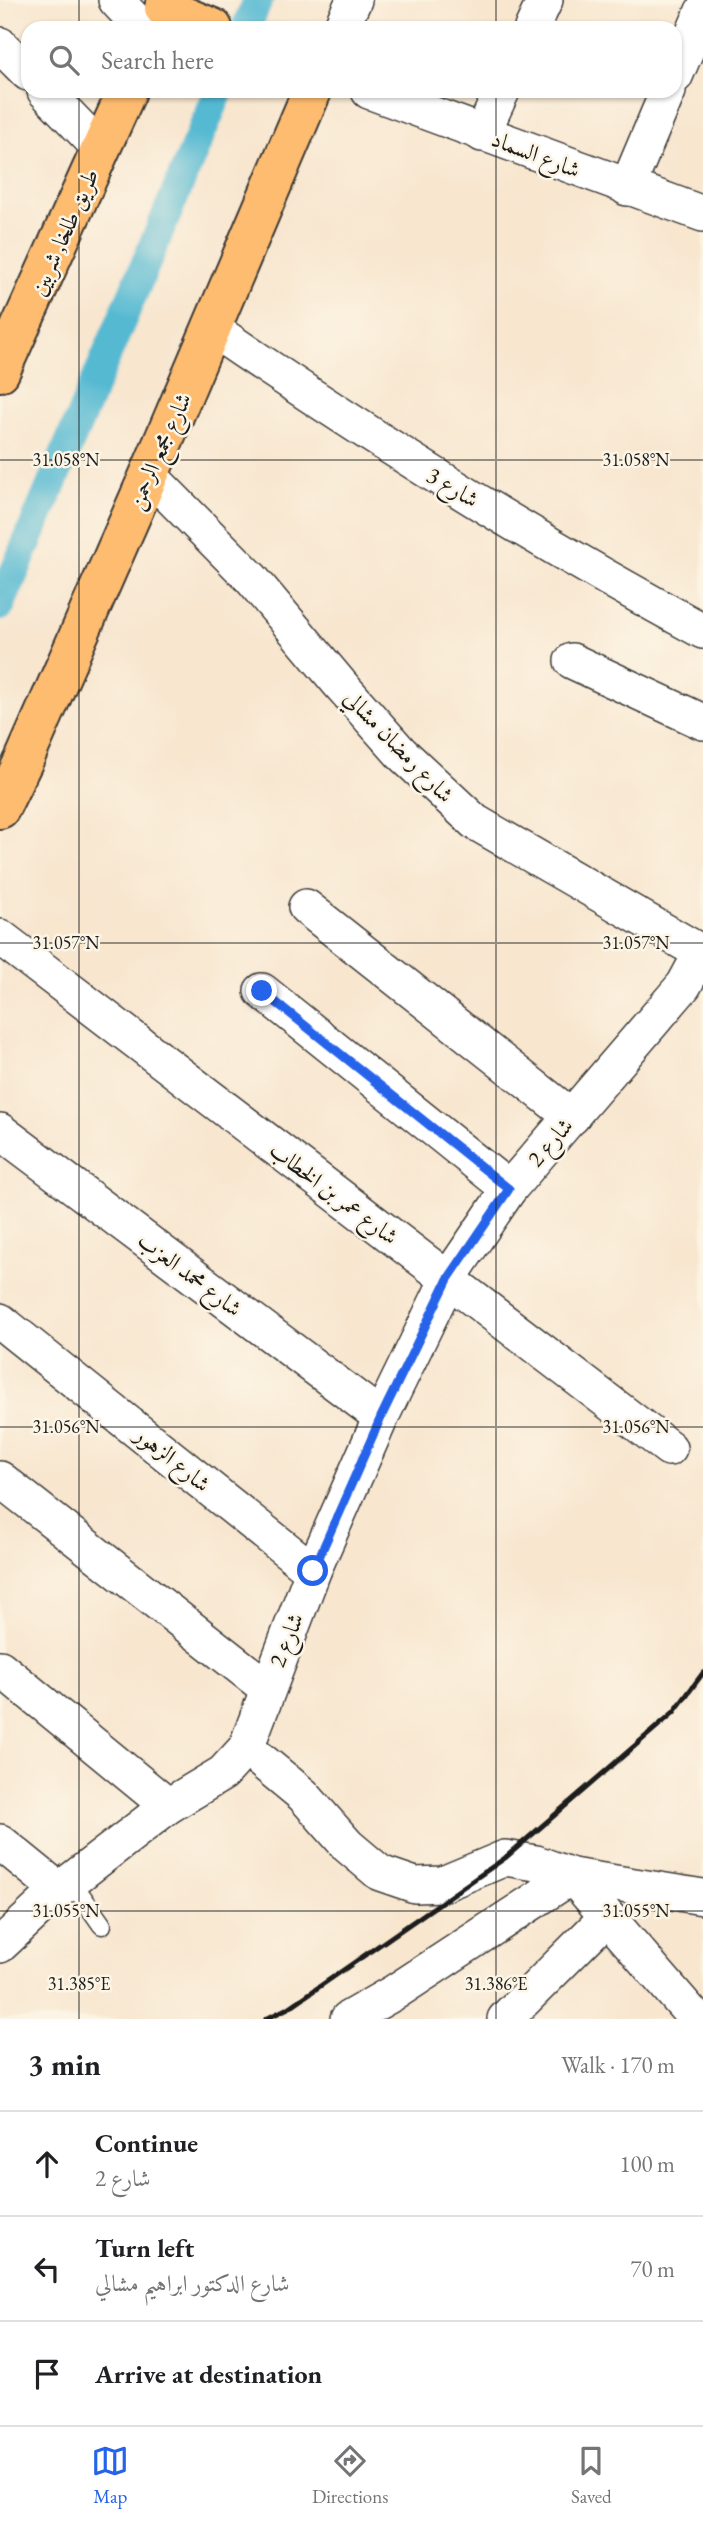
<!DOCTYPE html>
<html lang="en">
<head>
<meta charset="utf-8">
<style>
  body { margin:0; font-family:"EB Garamond",Amiri,serif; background:#f2f2f2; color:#202124 }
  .stop { position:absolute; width:21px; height:21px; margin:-16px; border:5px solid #2563eb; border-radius:50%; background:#fff }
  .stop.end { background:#2563eb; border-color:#fff; box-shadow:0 2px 7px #0008 }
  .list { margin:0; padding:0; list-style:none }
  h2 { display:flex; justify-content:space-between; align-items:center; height:91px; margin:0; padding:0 28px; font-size:30px }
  h2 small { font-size:23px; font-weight:400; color:#757577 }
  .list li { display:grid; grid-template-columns:46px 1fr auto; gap:21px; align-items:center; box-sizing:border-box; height:105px; padding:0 28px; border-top:2px solid #e0e0e0 }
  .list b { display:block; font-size:26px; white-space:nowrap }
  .list p { margin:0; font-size:23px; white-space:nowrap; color:#757577 }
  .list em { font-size:23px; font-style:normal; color:#757577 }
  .icon { flex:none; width:38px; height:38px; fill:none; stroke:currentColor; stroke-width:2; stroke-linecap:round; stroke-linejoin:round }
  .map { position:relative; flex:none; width:703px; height:2019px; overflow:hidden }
  .search { position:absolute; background:#fff; box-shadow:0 2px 5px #0004; left:21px; right:21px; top:21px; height:77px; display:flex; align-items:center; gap:18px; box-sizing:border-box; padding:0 24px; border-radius:21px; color:#757577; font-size:26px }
  .sheet { height:406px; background:#fff }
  nav { display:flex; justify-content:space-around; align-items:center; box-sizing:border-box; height:98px; border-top:2px solid #e0e0e0; background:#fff; font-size:19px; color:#757577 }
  nav a { display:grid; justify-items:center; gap:4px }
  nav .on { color:#2563eb }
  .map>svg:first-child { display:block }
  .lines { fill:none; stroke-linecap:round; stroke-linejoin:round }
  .canal { stroke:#54b9d2; stroke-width:30 }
  .service-casing { stroke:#3d3a37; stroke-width:21 }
  .minor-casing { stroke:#3d3a37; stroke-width:38 }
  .primary-casing { stroke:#3d3a37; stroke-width:42 }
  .service { stroke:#fff; stroke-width:18 }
  .minor { stroke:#fff; stroke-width:35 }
  .primary { stroke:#febc70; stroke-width:38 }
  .rail { stroke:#1c1c1c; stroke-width:5 }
  .route { stroke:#2563eb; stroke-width:9 }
  .ticks { fill:none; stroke:#1c1c1c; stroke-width:2; stroke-opacity:0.45 }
  .labels { text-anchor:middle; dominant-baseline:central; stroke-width:5; stroke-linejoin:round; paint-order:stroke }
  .street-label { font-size:23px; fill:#1c1c1c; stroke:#fcf5e5 }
  .ticks-label { font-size:18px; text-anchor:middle; fill:#1c1c1c; stroke:#fcf5e5; stroke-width:5; stroke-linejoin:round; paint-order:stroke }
</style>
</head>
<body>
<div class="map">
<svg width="703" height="2019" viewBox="0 0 703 2019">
  <rect width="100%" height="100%" fill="#fcf5e5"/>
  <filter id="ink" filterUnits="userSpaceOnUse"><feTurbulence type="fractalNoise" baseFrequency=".0143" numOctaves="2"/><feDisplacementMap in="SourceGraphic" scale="14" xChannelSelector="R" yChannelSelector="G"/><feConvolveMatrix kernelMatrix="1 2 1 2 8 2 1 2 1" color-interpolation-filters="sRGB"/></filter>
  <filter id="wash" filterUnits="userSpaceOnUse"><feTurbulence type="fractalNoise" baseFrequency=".00686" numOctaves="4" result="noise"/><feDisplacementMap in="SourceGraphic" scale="28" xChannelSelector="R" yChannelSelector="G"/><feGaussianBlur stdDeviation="1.57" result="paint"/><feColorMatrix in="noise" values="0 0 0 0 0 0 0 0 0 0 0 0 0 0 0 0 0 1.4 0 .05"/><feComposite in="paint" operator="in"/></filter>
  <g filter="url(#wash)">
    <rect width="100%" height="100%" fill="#f8e6cf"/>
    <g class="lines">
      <g class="canal">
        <path d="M 246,28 L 258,0"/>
        <path d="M 0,606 L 219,91"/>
      </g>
    </g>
  </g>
  <g filter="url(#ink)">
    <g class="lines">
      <g class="service-casing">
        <path id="service" d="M 71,1881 L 102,1925"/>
      </g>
      <g class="minor-casing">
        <g id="minor">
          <path d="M 116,0 L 142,28"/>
          <path d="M 341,28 L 354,0"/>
          <path d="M 532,28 L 545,0"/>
          <path d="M 0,45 L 28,73"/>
          <path d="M 675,76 L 703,11"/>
          <path d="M 45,91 L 101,149"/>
          <path d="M 369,91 L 703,214"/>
          <path d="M 482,134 L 502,91"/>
          <path d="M 627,188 L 668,91"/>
          <path d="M 212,329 C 371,438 534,540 703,631"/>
          <path d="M 149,475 L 251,578 L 340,684 L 401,753 L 475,822 L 702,953"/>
          <path d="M 572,661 L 703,722"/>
          <path d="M 306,907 L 572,1117"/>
          <path d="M 0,937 L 669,1448"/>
          <path d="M 262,991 L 509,1189"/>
          <path d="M 0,1131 L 381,1417"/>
          <path d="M 0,1321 L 313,1571"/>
          <path d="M 0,1479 L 267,1688"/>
          <path d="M 0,1668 L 168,1806"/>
          <path d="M 246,1748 L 303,1795 L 348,1846 L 380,1873 L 415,1885 L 443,1884 L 505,1858 L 536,1863 L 572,1876 L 696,2019"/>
          <path d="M 0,1842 L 59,1890"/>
          <path d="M 0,1945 L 59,1890 L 168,1806 L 223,1773 L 246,1748 L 313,1571 L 381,1417 L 448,1279 L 509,1189 L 684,985 L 703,950"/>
          <path d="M 348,2019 L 395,1992 L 572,1876 L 703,1897"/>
          <path d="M 505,2019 L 607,1917"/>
        </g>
      </g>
      <g class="primary-casing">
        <g id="primary">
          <path d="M 164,8 L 213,28"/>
          <path d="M 0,372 L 127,91"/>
          <path d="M 0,809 L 24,760 L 149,475 L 312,91"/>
        </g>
      </g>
      <use href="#service" class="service"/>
      <use href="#minor" class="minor"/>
      <use href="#primary" class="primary"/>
      <path class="rail" d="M 266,2019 L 290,2007 L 505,1858 L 674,1712 L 703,1673"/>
    </g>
  </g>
  <g class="lines" filter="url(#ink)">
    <path class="route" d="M 262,991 L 509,1189 L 448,1279 L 381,1417 L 313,1571"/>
  </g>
  <path class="ticks" d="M 79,0 L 79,28M 496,0 L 496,28M 79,91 L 79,2019M 496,91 L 496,2019M 0,460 L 703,460M 0,943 L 703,943M 0,1427 L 703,1427M 0,1911 L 703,1911"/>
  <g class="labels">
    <g class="street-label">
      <text transform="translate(536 154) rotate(21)">شارع السماد</text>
      <text transform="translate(64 232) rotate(-66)">طريق طلخا, شربين</text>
      <text transform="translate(159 451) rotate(-66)">شارع مجمع الرحمن</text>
      <text transform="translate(453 487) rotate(31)">شارع 3</text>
      <text transform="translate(399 746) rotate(46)">شارع رمضان مشالي</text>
      <text transform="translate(550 1142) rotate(-49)">شارع 2</text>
      <text transform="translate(334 1193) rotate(37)">شارع عمر بن الخطاب</text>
      <text transform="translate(190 1274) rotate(37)">شارع محمد العزب</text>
      <text transform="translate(173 1459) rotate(39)">شارع الزهور</text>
      <text transform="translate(286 1640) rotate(-68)">شارع 2</text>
    </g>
  </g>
  <g class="ticks-label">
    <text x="66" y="466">31.058°N</text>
    <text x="636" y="466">31.058°N</text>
    <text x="66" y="949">31.057°N</text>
    <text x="636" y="949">31.057°N</text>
    <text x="66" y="1433">31.056°N</text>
    <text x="636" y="1433">31.056°N</text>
    <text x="66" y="1917">31.055°N</text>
    <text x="636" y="1917">31.055°N</text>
    <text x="79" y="1990">31.385°E</text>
    <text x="496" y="1990">31.386°E</text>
  </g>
</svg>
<div class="stop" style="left:313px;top:1571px"></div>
<div class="stop end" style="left:262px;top:991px"></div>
<div class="search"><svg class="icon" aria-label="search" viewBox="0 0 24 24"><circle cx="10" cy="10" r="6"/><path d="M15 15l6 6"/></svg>Search here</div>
</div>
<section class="sheet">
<h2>3 min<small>Walk · 170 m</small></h2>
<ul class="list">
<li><svg class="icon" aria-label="ahead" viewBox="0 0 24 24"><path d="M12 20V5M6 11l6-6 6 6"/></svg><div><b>Continue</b><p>شارع 2</p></div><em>100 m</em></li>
<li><svg class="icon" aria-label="left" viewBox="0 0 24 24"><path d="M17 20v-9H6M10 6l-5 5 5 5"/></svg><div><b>Turn left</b><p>شارع الدكتور ابراهيم مشالي</p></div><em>70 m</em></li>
<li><svg class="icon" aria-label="arrive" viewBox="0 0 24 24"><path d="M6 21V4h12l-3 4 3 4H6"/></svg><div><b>Arrive at destination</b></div></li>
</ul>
</section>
<nav>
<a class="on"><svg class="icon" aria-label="map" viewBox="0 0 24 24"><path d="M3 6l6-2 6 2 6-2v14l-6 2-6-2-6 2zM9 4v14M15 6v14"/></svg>Map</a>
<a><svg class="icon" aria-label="directions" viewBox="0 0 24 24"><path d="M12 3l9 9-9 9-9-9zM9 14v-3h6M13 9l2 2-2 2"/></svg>Directions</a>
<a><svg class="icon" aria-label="saved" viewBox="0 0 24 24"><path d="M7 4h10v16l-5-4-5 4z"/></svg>Saved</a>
</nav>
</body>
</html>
